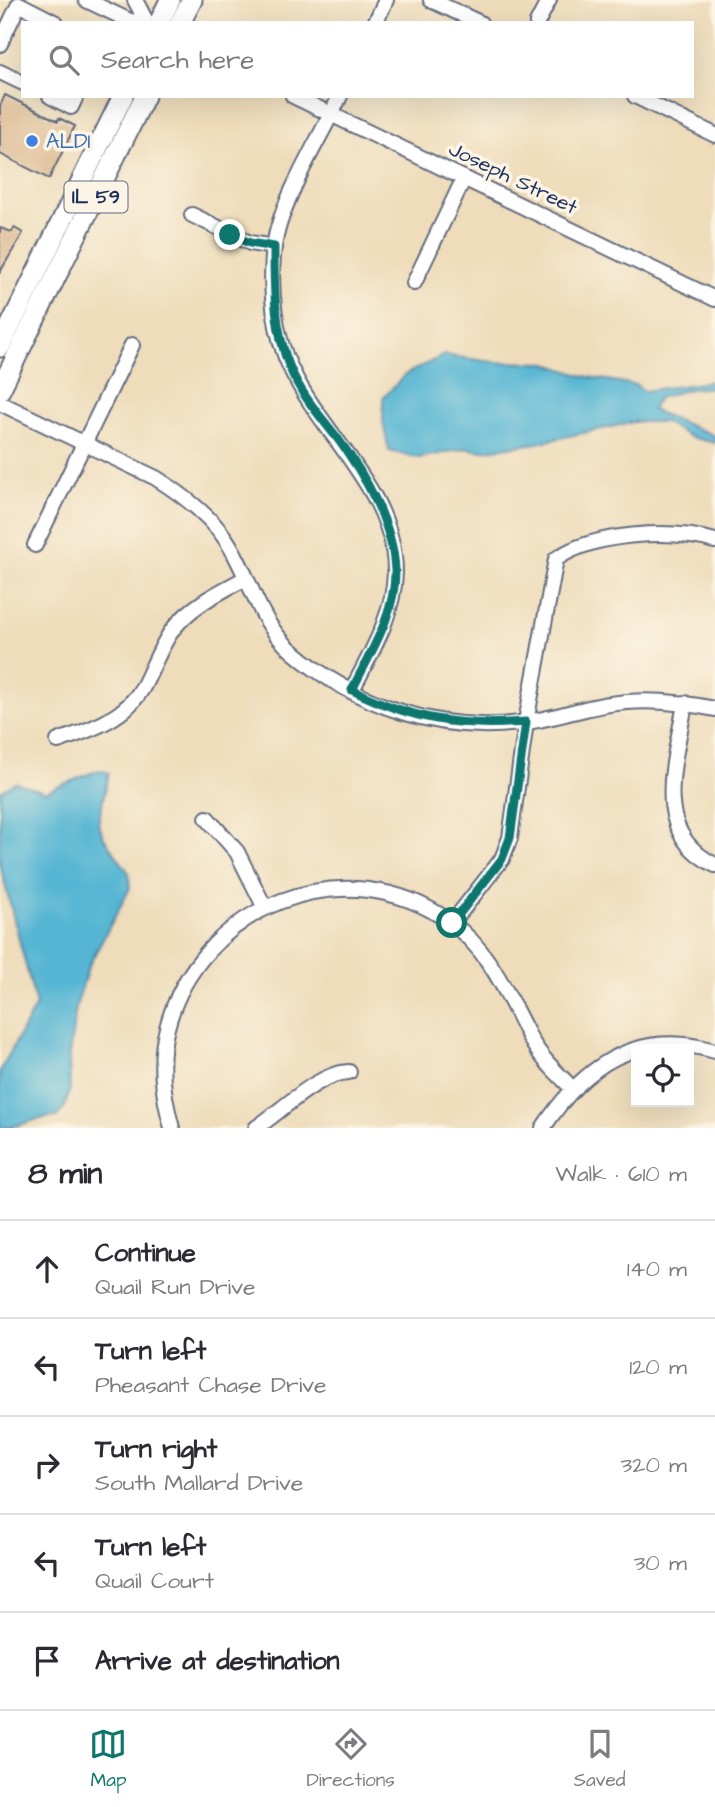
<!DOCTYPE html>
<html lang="en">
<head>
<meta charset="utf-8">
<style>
  body { margin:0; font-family:"Architects Daughter",sans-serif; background:#f7f7f7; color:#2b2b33 }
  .controls { position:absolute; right:21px; bottom:21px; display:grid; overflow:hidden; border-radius:0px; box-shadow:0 7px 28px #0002 }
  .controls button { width:63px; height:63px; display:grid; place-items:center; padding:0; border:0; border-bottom:2px solid #e1e1e2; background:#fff; color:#2b2b33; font:35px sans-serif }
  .stop { position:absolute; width:21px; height:21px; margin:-16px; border:5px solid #0f766e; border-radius:50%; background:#fff }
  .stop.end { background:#0f766e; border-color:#fff; box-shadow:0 2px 7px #0008 }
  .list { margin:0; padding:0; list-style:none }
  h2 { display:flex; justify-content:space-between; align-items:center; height:91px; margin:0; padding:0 28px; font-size:30px }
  h2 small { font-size:23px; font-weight:400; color:#7c7c81 }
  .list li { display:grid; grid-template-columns:46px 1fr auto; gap:21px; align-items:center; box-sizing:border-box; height:98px; padding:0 28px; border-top:2px solid #e1e1e2 }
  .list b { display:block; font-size:26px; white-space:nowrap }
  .list p { margin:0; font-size:23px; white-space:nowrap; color:#7c7c81 }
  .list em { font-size:23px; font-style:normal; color:#7c7c81 }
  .icon { flex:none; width:38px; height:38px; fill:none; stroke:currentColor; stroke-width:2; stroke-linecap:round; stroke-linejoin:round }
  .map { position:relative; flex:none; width:715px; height:1128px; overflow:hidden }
  .search { position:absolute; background:#fff; box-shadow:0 7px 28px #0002; left:21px; right:21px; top:21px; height:77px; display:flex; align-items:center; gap:18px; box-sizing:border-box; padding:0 24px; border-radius:0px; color:#7c7c81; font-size:26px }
  .sheet { height:581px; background:#fff }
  nav { display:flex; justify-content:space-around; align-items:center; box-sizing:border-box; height:98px; border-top:2px solid #e1e1e2; background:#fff; font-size:19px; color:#7c7c81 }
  nav a { display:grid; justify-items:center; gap:4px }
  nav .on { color:#0f766e }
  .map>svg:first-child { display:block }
  .water { fill:#55b5d3; stroke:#387298; stroke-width:2 }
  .building { fill:#dcb992 }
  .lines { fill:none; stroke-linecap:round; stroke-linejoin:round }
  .minor-casing { stroke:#656c7e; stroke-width:18 }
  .major-casing { stroke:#656c7e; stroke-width:23 }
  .minor { stroke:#fff; stroke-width:14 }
  .major { stroke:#fff; stroke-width:19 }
  .route { stroke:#0f766e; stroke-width:9 }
  .shop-dot { fill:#3f7fe0; stroke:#fcf5e5; stroke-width:2.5 }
  .labels { text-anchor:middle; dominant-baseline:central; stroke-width:7; stroke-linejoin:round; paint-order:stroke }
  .shield { fill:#fcf5e5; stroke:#5e6a86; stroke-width:2 }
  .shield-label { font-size:19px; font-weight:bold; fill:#1b2f5e }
  .shop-label { font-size:21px; fill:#366cbe; stroke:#fcf5e5; text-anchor:start }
  .street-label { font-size:21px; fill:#1b2f5e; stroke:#fcf5e5 }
</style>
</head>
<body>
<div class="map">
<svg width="715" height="1128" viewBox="0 0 715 1128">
  <rect width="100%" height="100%" fill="#fcf5e5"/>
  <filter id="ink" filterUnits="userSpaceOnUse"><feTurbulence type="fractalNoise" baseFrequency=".0143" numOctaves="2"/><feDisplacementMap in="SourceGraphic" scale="14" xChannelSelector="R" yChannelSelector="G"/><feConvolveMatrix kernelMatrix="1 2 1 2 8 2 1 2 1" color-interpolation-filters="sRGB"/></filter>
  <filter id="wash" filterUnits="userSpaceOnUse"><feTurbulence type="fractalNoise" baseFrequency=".00686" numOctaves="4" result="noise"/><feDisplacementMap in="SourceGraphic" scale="28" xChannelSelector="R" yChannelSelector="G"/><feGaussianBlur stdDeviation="1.57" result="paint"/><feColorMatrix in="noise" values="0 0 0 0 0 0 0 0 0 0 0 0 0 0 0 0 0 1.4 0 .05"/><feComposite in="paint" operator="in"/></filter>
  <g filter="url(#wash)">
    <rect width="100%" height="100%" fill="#eedcba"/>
    <g class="water">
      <path d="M 444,355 L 493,362 L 545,363 L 583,376 L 636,385 L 644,391 L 715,381 L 715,387 L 690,389 L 658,398 L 652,410 L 715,436 L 715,443 L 690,437 L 664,422 L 634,422 L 537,443 L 480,451 L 468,448 L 419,458 L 389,451 L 383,422 L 383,398 L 406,374 Z"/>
      <path d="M 98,770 L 109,773 L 98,823 L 104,838 L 129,873 L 130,888 L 88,967 L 76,1007 L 69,1055 L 70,1089 L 65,1107 L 57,1117 C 35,1116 21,1128 0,1128 L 0,1071 L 36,1005 L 0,865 L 0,792 L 15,782 L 45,792 Z"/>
    </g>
    <g id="blocks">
      <g class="building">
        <path d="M 5,95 L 58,121 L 59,118 L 75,126 L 49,179 L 0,154 L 0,106 Z"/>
        <path d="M 0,228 L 12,232 L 14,228 L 23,233 L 0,272 Z"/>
      </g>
    </g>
  </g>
  <g filter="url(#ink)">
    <use href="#blocks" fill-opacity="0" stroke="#656c7e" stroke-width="2"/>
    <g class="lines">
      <g class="minor-casing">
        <g id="minor">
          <path d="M 86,0 L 130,21 L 149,23"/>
          <path d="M 135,0 L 146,21"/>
          <path d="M 431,0 L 480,23"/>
          <path d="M 375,23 L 386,0"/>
          <path d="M 537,23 L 549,0"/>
          <path d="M 0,44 L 19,4 L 56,23"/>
          <path d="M 0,72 L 23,83"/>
          <path d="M 50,96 L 71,107 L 76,96"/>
          <path d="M 293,96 L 715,299"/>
          <path d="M 340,96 C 320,139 280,201 274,247 C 269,286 274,336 292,371 C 324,437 395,492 395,572 C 394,615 371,653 352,690"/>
          <path d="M 635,96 L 715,135"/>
          <path d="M 192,215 L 250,243 L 274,247"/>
          <path d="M 414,283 L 464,178"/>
          <path d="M 0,403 L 156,478 C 183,495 210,515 227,541 C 251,578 257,620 291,650 C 355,706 443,735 527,722 C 555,718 582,708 610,704 C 645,698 681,702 715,709"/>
          <path d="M 35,545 L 132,345"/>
          <path d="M 685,703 C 676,761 648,832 715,865"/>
          <path d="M 58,741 C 90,730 125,719 143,687 C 153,668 160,647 173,629 C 192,605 218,593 244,579"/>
          <path d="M 207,818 L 237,852 L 264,906"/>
          <path d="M 452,923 L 502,859 L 510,838 L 526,722 L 556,559 C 593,533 671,528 715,541"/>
          <path d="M 172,1128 C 163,1095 158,1062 167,1028 C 198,906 346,847 450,922 C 491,951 508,997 531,1040 C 541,1058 557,1073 572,1088"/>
          <path d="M 256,1128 C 283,1110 318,1073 349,1072"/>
          <path d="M 543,1128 C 584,1065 638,1028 715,1051"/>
        </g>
      </g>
      <g class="major-casing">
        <g id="major">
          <path d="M 159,23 L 170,0"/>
          <path d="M 180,23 L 192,0"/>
          <path d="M 0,347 L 123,96"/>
          <path d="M 0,390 L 145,96"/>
        </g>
      </g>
      <use href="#minor" class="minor"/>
      <use href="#major" class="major"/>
    </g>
  </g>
  <g class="lines" filter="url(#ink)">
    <path class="route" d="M 230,235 L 250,243 L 274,247 C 274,289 274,329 290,368 C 301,395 321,417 338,439 C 365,475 393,524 395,570 C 396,614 370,653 352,690 C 413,720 459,727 526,722 L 510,838 L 502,859 L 452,923"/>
  </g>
  <circle class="shop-dot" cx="32" cy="141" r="7"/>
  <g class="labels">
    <rect class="shield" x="64.5" y="181.5" width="63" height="31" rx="5"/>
    <g class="shield-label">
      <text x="96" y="197">IL 59</text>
    </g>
    <g class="shop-label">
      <text x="46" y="141">ALDI</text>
    </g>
    <g class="street-label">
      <text transform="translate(513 178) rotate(26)">Joseph Street</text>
    </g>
  </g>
</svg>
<div class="controls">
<button><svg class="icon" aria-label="locate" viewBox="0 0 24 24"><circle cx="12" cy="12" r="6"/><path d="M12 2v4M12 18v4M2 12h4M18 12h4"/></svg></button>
</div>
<div class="stop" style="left:452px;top:923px"></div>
<div class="stop end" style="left:230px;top:235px"></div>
<div class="search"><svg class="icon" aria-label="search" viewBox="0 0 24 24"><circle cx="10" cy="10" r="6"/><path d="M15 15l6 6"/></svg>Search here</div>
</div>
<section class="sheet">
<h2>8 min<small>Walk · 610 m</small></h2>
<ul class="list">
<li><svg class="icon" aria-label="ahead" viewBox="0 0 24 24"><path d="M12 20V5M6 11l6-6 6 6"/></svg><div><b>Continue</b><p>Quail Run Drive</p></div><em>140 m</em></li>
<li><svg class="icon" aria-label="left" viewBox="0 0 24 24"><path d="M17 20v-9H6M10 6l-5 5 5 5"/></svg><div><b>Turn left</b><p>Pheasant Chase Drive</p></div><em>120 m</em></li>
<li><svg class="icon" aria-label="right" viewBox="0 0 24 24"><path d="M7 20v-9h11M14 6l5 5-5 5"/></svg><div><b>Turn right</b><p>South Mallard Drive</p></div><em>320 m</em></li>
<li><svg class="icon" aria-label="left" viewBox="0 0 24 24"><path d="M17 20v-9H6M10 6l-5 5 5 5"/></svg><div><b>Turn left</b><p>Quail Court</p></div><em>30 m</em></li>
<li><svg class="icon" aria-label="arrive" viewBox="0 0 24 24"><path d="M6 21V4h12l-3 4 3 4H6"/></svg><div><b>Arrive at destination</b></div></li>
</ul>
</section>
<nav>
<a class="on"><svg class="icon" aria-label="map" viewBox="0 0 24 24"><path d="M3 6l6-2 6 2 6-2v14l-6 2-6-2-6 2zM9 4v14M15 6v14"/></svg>Map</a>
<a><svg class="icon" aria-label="directions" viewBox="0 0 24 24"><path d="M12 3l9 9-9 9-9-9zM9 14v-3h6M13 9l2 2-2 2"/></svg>Directions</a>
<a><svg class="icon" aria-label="saved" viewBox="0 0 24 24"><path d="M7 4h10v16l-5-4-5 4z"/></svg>Saved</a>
</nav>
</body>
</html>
